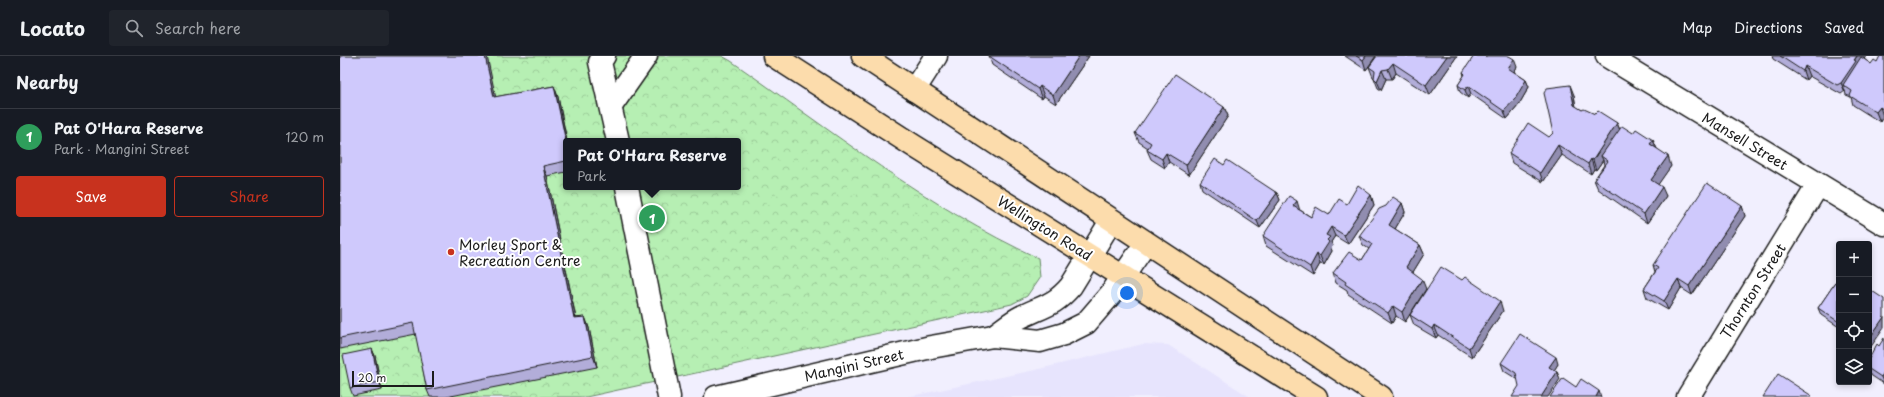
<!DOCTYPE html>
<html lang="en">
<head>
<meta charset="utf-8">
<style>
  body { margin:0; font-family:"Playpen Sans",sans-serif; background:#20242c; color:#f1f3f6 }
  .controls { position:absolute; right:12px; bottom:12px; display:grid; overflow:hidden; border-radius:4px; box-shadow:0 2px 6px #0003 }
  .controls button { width:36px; height:36px; display:grid; place-items:center; padding:0; border:0; border-bottom:1px solid #363941; background:#171b24; color:#f1f3f6; font:20px sans-serif }
  .scale { position:absolute; left:12px; bottom:10px; width:82px; box-sizing:border-box; padding-left:4px; border:2px solid #1c1c1c; border-top:0; font-size:11px; line-height:14px; white-space:nowrap; color:#1c1c1c; -webkit-text-stroke:3px #fff; paint-order:stroke }
  .you { position:absolute; left:787px; top:237px; width:14px; height:14px; margin:-10px; border:3px solid #fff; border-radius:50%; background:#1a73e8; box-shadow:0 0 0 6px #1a73e833 }
  .badge { display:grid; place-items:center; width:26px; height:26px; border-radius:50%; background:#c8321e; color:#fff; font-size:13px; font-weight:700 }
  .pin { position:absolute; translate:-50% -50%; border:2px solid #fff; box-shadow:0 1px 4px #0006 }
  .popup { position:absolute; left:223px; top:82px; width:178px; height:52px; box-sizing:border-box; display:grid; place-content:center; border-radius:4px; background:#171b24; filter:drop-shadow(0 1px 3px #0005); font-size:13px; white-space:nowrap; color:#9ea1a6 }
  .popup b { font-size:15px; color:#f1f3f6 }
  .popup::after { content:''; position:absolute; left:50%; top:100%; margin-left:-8px; border:8px solid transparent; border-top-color:#171b24 }
  .list { margin:0; padding:0; list-style:none }
  h2 { display:flex; justify-content:space-between; align-items:center; height:52px; margin:0; padding:0 16px; font-size:17px }
  h2 small { font-size:13px; font-weight:400; color:#9ea1a6 }
  .list li { display:grid; grid-template-columns:26px 1fr auto; gap:12px; align-items:center; box-sizing:border-box; height:56px; padding:0 16px; border-top:1px solid #363941 }
  .list b { display:block; font-size:15px; white-space:nowrap }
  .list p { margin:0; font-size:13px; white-space:nowrap; color:#9ea1a6 }
  .list em { font-size:13px; font-style:normal; color:#9ea1a6 }
  .actions { display:flex; gap:8px; padding:12px 16px }
  .actions a { flex:1; padding:9px 0; border:1px solid #c8321e; border-radius:4px; text-align:center; font-size:14px; color:#c8321e }
  .actions .main { background:#c8321e; color:#fff }
  .icon { flex:none; width:22px; height:22px; fill:none; stroke:currentColor; stroke-width:2; stroke-linecap:round; stroke-linejoin:round }
  .map { position:relative; flex:none; width:1544px; height:341px; overflow:hidden }
  header { display:flex; align-items:center; gap:24px; box-sizing:border-box; height:56px; padding:0 20px; background:#171b24; border-bottom:1px solid #363941 }
  header strong { font-size:19px }
  nav { display:flex; gap:22px; margin-inline-start:auto; font-size:14px }
  .search { width:280px; height:36px; background:#20242c; display:flex; align-items:center; gap:10px; box-sizing:border-box; padding:0 14px; border-radius:4px; color:#9ea1a6; font-size:15px }
  main { display:flex }
  aside { flex:1; background:#171b24 }
  .map>svg:first-child { display:block }
  .built { fill:#e7e4fd }
  .park { fill:url(#park-crowns); stroke:#698668; fill-rule:evenodd }
  .lines { fill:none; stroke-linecap:round; stroke-linejoin:round }
  .minor-casing { stroke:#1c1c1c; stroke-width:25 }
  .major-casing { stroke:#1c1c1c; stroke-width:25 }
  .minor { stroke:#fff; stroke-width:22 }
  .major { stroke:#fcdcac; stroke-width:22 }
  .wall { fill:#b2add9; stroke:#1c1c1c }
  .shaded-wall { fill:#918db0; stroke:#1c1c1c }
  .building { fill:#cfc9fc; stroke:#1c1c1c }
  .poi-dot { fill:#c8321e; stroke:#fff; stroke-width:1.5 }
  .labels { text-anchor:middle; dominant-baseline:central; stroke-width:4; stroke-linejoin:round; paint-order:stroke }
  .street-label { font-size:14px; fill:#1c1c1c; stroke:#fff }
  .poi-label { font-size:14px; fill:#1c1c1c; stroke:#fff; text-anchor:start }
</style>
</head>
<body>
<header>
<strong>Locato</strong>
<div class="search"><svg class="icon" aria-label="search" viewBox="0 0 24 24"><circle cx="10" cy="10" r="6"/><path d="M15 15l6 6"/></svg>Search here</div>
<nav><a>Map</a><a>Directions</a><a>Saved</a></nav>
</header>
<main>
<aside>
<h2>Nearby<small></small></h2>
<ul class="list">
<li><span class="badge" style="background:#2e9e5b">1</span><div><b>Pat O'Hara Reserve</b><p>Park · Mangini Street</p></div><em>120 m</em></li>
</ul>
<div class="actions"><a class="main">Save</a><a>Share</a></div>
</aside>
<div class="map">
<svg width="1544" height="341" viewBox="0 0 1544 341">
  <defs>
    <pattern id="park-crowns" width="20" height="18" patternUnits="userSpaceOnUse"><rect width="20" height="18" fill="#b6efb3"/><path d="M2 6a3 3 0 1 1 6 0M12 15a3 3 0 1 1 6 0" fill="none" stroke="#9ccc99"/></pattern>
  </defs>
  <rect width="100%" height="100%" fill="#f1effe"/>
  <filter id="ink" filterUnits="userSpaceOnUse"><feTurbulence type="fractalNoise" baseFrequency=".025" numOctaves="2"/><feDisplacementMap in="SourceGraphic" scale="8" xChannelSelector="R" yChannelSelector="G"/><feConvolveMatrix kernelMatrix="1 2 1 2 8 2 1 2 1" color-interpolation-filters="sRGB"/></filter>
  <g filter="url(#ink)">
    <path class="built" d="M 803,288 L 828,289 L 910,341 L 567,341 L 695,314 Z"/>
    <path class="park" d="M 0,0 L 382,0 L 391,5 C 489,73 589,152 698,202 L 700,221 L 687,240 L 672,248 L 246,341 L 0,341 ZM 226,85 L 398,85 L 398,131 L 226,131 Z"/>
    <g class="lines">
      <g class="minor-casing">
        <g id="minor">
          <path d="M 264,0 L 260,6 L 278,85"/>
          <path d="M 1267,0 L 1544,168"/>
          <path d="M 574,34 L 596,0"/>
          <path d="M 271,50 L 306,0"/>
          <path d="M 287,131 L 329,341"/>
          <path d="M 653,280 C 662,274 671,266 681,261 C 703,250 714,250 731,230 L 771,165"/>
          <path d="M 376,341 L 591,291 L 653,280 L 700,285 L 724,278 L 746,267 L 771,238 L 806,187"/>
          <path d="M 1348,341 L 1478,129"/>
        </g>
      </g>
      <g class="major-casing">
        <g id="major">
          <path d="M 434,0 L 574,90 L 976,341"/>
          <path d="M 523,0 L 1041,341"/>
        </g>
      </g>
      <use href="#minor" class="minor"/>
      <use href="#major" class="major"/>
    </g>
    <g class="wall">
      <path d="M 0,0 L 155,41 L 214,30 L 218,41 L 227,85 L 226,85 L 226,116 L 207,120 L 236,262 L 245,261 L 249,272 L 257,311 L 106,341 L 90,341 L 87,334 L 76,278 L 0,293 Z"/>
      <path d="M 649,0 L 749,0 L 716,48 L 704,40 L 702,43 L 652,9 Z"/>
      <path d="M 1005,0 L 1036,0 L 1026,14 Z"/>
      <path d="M 1037,0 L 1117,0 L 1090,39 L 1056,17 L 1052,23 L 1046,23 L 1041,34 L 1038,32 L 1034,22 L 1033,21 L 1029,11 Z"/>
      <path d="M 1432,0 L 1526,0 L 1524,3 L 1531,8 L 1537,6 L 1544,0 L 1544,61 L 1543,60 L 1540,66 L 1513,49 L 1511,41 L 1506,39 L 1505,35 L 1501,38 L 1469,20 L 1466,24 L 1433,3 Z"/>
      <path d="M 1177,11 L 1174,16 L 1186,24 L 1189,31 L 1178,50 L 1167,63 L 1131,38 L 1128,42 L 1120,36 L 1118,29 L 1124,20 L 1123,16 Z"/>
      <path d="M 1234,39 L 1236,51 L 1242,54 L 1255,58 L 1277,67 L 1280,74 L 1293,77 L 1313,84 L 1317,93 L 1331,110 L 1318,128 L 1326,140 L 1307,167 L 1258,133 L 1254,124 L 1264,109 L 1263,104 L 1256,114 L 1254,113 L 1251,118 L 1222,99 L 1203,126 L 1172,107 L 1169,97 L 1209,81 L 1213,77 Z"/>
      <path d="M 884,51 L 888,60 L 849,119 L 829,106 L 825,112 L 811,103 L 807,94 L 808,92 L 799,86 L 795,77 Z"/>
      <path d="M 884,109 L 937,137 L 940,144 L 920,172 L 862,133 L 860,126 Z"/>
      <path d="M 1031,139 L 1034,149 L 1008,188 L 995,180 L 991,186 L 993,190 L 991,192 L 992,195 L 984,209 L 980,208 L 973,220 L 926,190 L 923,180 L 960,154 L 971,161 L 989,159 L 1007,148 Z"/>
      <path d="M 1062,147 L 1065,156 L 1055,173 L 1080,189 L 1084,198 L 1073,216 L 1086,233 L 1065,266 L 1056,260 L 1052,267 L 1008,238 L 1007,234 L 996,227 L 993,217 L 1022,204 L 1029,193 L 1023,189 L 1019,180 Z"/>
      <path d="M 1402,150 L 1405,160 L 1352,239 L 1341,232 L 1328,254 L 1307,242 L 1304,233 L 1315,216 L 1313,209 Z"/>
      <path d="M 1499,221 L 1499,271 L 1481,259 L 1478,252 Z"/>
      <path d="M 1163,255 L 1132,301 L 1098,279 L 1096,282 L 1074,269 L 1070,259 Z"/>
      <path d="M 1539,290 L 1544,328 L 1529,318 L 1529,303 Z"/>
      <path d="M 32,293 L 35,300 L 42,334 L 13,340 L 10,332 Z"/>
      <path d="M 1161,307 L 1218,308 L 1214,314 L 1217,316 L 1220,323 L 1177,323 L 1164,315 Z"/>
    </g>
    <g class="shaded-wall">
      <path d="M 145,0 L 147,0 L 158,52 L 154,41 Z"/>
      <path d="M 739,0 L 749,0 L 716,48 L 713,39 Z"/>
      <path d="M 1026,0 L 1036,0 L 1026,14 L 1023,4 Z"/>
      <path d="M 1107,0 L 1117,0 L 1090,39 L 1086,29 Z"/>
      <path d="M 1517,0 L 1526,0 L 1518,13 L 1503,29 L 1505,35 L 1505,36 L 1501,27 Z"/>
      <path d="M 1174,3 L 1177,11 L 1171,20 L 1168,12 Z"/>
      <path d="M 1053,7 L 1056,17 L 1052,23 L 1048,13 Z"/>
      <path d="M 1465,10 L 1469,20 L 1466,24 L 1463,15 Z"/>
      <path d="M 1042,14 L 1046,23 L 1041,34 L 1037,25 Z"/>
      <path d="M 1186,24 L 1189,31 L 1178,50 L 1167,63 L 1164,55 Z"/>
      <path d="M 1230,29 L 1234,39 L 1237,59 L 1234,49 Z"/>
      <path d="M 214,30 L 218,41 L 227,85 L 226,85 Z"/>
      <path d="M 700,30 L 704,40 L 702,43 L 698,33 Z"/>
      <path d="M 1128,30 L 1131,38 L 1128,42 L 1125,34 Z"/>
      <path d="M 884,51 L 888,60 L 849,119 L 846,109 Z"/>
      <path d="M 1540,51 L 1543,60 L 1540,66 L 1536,56 Z"/>
      <path d="M 1277,67 L 1281,77 L 1261,100 L 1263,104 L 1256,114 L 1253,104 Z"/>
      <path d="M 1313,84 L 1317,93 L 1310,88 Z"/>
      <path d="M 1218,89 L 1222,99 L 1203,126 L 1200,117 Z"/>
      <path d="M 826,97 L 829,106 L 825,112 L 822,103 Z"/>
      <path d="M 1328,100 L 1331,110 L 1315,133 L 1311,124 Z"/>
      <path d="M 1251,103 L 1254,113 L 1251,118 L 1248,108 Z"/>
      <path d="M 203,110 L 207,120 L 238,273 L 234,262 Z"/>
      <path d="M 1322,131 L 1326,140 L 1307,167 L 1304,158 Z"/>
      <path d="M 937,137 L 940,144 L 920,172 L 917,165 Z"/>
      <path d="M 1031,139 L 1034,149 L 1008,188 L 1004,179 Z"/>
      <path d="M 957,145 L 960,155 L 953,150 Z"/>
      <path d="M 1062,147 L 1065,156 L 1052,178 L 1049,169 Z"/>
      <path d="M 1402,150 L 1405,160 L 1352,239 L 1349,230 Z"/>
      <path d="M 991,171 L 995,180 L 991,186 L 993,190 L 991,192 L 992,195 L 984,209 L 980,200 L 986,179 Z"/>
      <path d="M 1080,189 L 1084,198 L 1070,221 L 1066,211 Z"/>
      <path d="M 977,198 L 980,208 L 973,220 L 970,211 Z"/>
      <path d="M 1082,223 L 1086,233 L 1065,266 L 1062,256 Z"/>
      <path d="M 1338,223 L 1341,232 L 1328,254 L 1324,245 Z"/>
      <path d="M 1160,245 L 1163,255 L 1132,301 L 1129,292 Z"/>
      <path d="M 1053,250 L 1056,260 L 1052,267 L 1048,257 Z"/>
      <path d="M 245,261 L 249,272 L 257,311 L 253,300 Z"/>
      <path d="M 1544,261 L 1544,272 L 1530,292 L 1529,289 L 1529,283 Z"/>
      <path d="M 1094,269 L 1098,279 L 1096,282 L 1092,273 Z"/>
      <path d="M 32,293 L 35,300 L 42,334 L 39,326 Z"/>
      <path d="M 1216,301 L 1218,308 L 1212,318 L 1209,311 Z"/>
      <path d="M 1217,316 L 1220,323 L 1208,341 L 1201,341 Z"/>
      <path d="M 1544,316 L 1544,328 L 1541,321 Z"/>
      <path d="M 1259,335 L 1261,341 L 1256,341 Z"/>
    </g>
    <g class="building">
      <path d="M 0,0 L 145,0 L 154,41 L 214,30 L 226,86 L 226,105 L 203,110 L 234,262 L 245,261 L 253,300 L 87,334 L 73,267 L 0,282 Z"/>
      <path d="M 649,0 L 739,0 L 713,39 L 700,30 L 698,33 Z"/>
      <path d="M 1016,0 L 1026,0 L 1023,4 Z"/>
      <path d="M 1037,0 L 1107,0 L 1086,29 L 1053,7 L 1048,13 L 1042,14 L 1037,25 L 1034,22 L 1035,15 L 1029,11 Z"/>
      <path d="M 1134,0 L 1145,0 L 1146,1 L 1146,0 L 1169,0 L 1174,3 L 1168,12 L 1186,24 L 1175,43 L 1164,55 L 1128,30 L 1125,34 L 1118,29 L 1125,18 L 1123,16 Z"/>
      <path d="M 1440,0 L 1517,0 L 1514,4 L 1516,5 L 1501,27 L 1497,29 L 1465,10 L 1463,15 Z"/>
      <path d="M 1540,0 L 1544,0 L 1544,54 L 1540,51 L 1536,56 L 1510,40 L 1512,35 L 1503,29 L 1521,1 L 1531,8 L 1534,4 L 1537,6 Z"/>
      <path d="M 835,18 L 884,51 L 846,109 L 826,97 L 822,103 L 807,94 L 811,87 L 795,77 Z"/>
      <path d="M 1230,29 L 1234,49 L 1242,54 L 1244,53 L 1255,58 L 1258,55 L 1277,67 L 1253,104 L 1251,103 L 1248,108 L 1218,89 L 1200,117 L 1169,97 L 1188,67 L 1209,81 L 1213,77 L 1204,37 L 1207,32 Z"/>
      <path d="M 1282,70 L 1293,77 L 1296,73 L 1313,84 L 1310,88 L 1328,100 L 1311,124 L 1322,131 L 1304,158 L 1254,124 L 1268,105 L 1261,100 Z"/>
      <path d="M 875,103 L 884,109 L 887,104 L 937,137 L 917,165 L 860,126 Z"/>
      <path d="M 1367,127 L 1402,150 L 1349,230 L 1338,223 L 1324,245 L 1304,233 L 1318,212 L 1313,209 Z"/>
      <path d="M 1018,129 L 1031,139 L 1004,179 L 991,171 L 986,179 L 990,181 L 987,184 L 989,186 L 980,200 L 977,198 L 970,211 L 923,180 L 949,140 L 957,145 L 953,150 L 971,161 L 976,151 L 989,159 L 999,143 L 1007,148 Z"/>
      <path d="M 1053,141 L 1062,147 L 1049,169 L 1080,189 L 1066,211 L 1082,223 L 1062,256 L 1053,250 L 1048,257 L 1005,228 L 1006,226 L 993,217 L 1009,196 L 1022,204 L 1032,188 L 1019,180 L 1039,153 L 1046,150 Z"/>
      <path d="M 1101,211 L 1122,224 L 1125,221 L 1160,245 L 1129,292 L 1094,269 L 1092,273 L 1070,259 Z"/>
      <path d="M 1499,221 L 1499,266 L 1478,252 Z"/>
      <path d="M 1529,233 L 1544,243 L 1544,261 L 1529,283 Z"/>
      <path d="M 1180,278 L 1216,301 L 1209,311 L 1217,316 L 1201,341 L 1172,341 L 1179,330 L 1176,317 L 1161,307 Z"/>
      <path d="M 1544,282 L 1544,316 L 1541,321 L 1529,313 L 1529,303 L 1537,288 L 1539,290 Z"/>
      <path d="M 32,293 L 39,326 L 10,332 L 3,299 Z"/>
      <path d="M 1438,318 L 1472,340 L 1471,341 L 1423,341 Z"/>
      <path d="M 1223,322 L 1236,331 L 1241,323 L 1259,335 L 1256,341 L 1210,341 Z"/>
    </g>
  </g>
  <circle class="poi-dot" cx="111" cy="196" r="4"/>
  <g class="labels">
    <g class="street-label">
      <text transform="translate(1405 85) rotate(31)">Mansell Street</text>
      <text transform="translate(705 172) rotate(32)">Wellington Road</text>
      <text transform="translate(1413 235) rotate(-58)">Thornton Street</text>
      <text transform="translate(514 309) rotate(-13)">Mangini Street</text>
    </g>
    <g class="poi-label">
      <text x="119" y="188">Morley Sport &amp;<tspan x="119" dy="16">Recreation Centre</tspan></text>
    </g>
  </g>
</svg>
<div class="controls">
<button>+</button>
<button>−</button>
<button><svg class="icon" aria-label="locate" viewBox="0 0 24 24"><circle cx="12" cy="12" r="6"/><path d="M12 2v4M12 18v4M2 12h4M18 12h4"/></svg></button>
<button><svg class="icon" aria-label="layers" viewBox="0 0 24 24"><path d="M12 4l9 5-9 5-9-5zM3 14l9 5 9-5"/></svg></button>
</div>
<div class="scale">20 m</div>
<div class="you"></div>
<div class="pin badge" style="left:312px;top:162px;background:#2e9e5b">1</div>
<div class="popup"><b>Pat O'Hara Reserve</b>Park</div>
</div>
</main>
</body>
</html>
